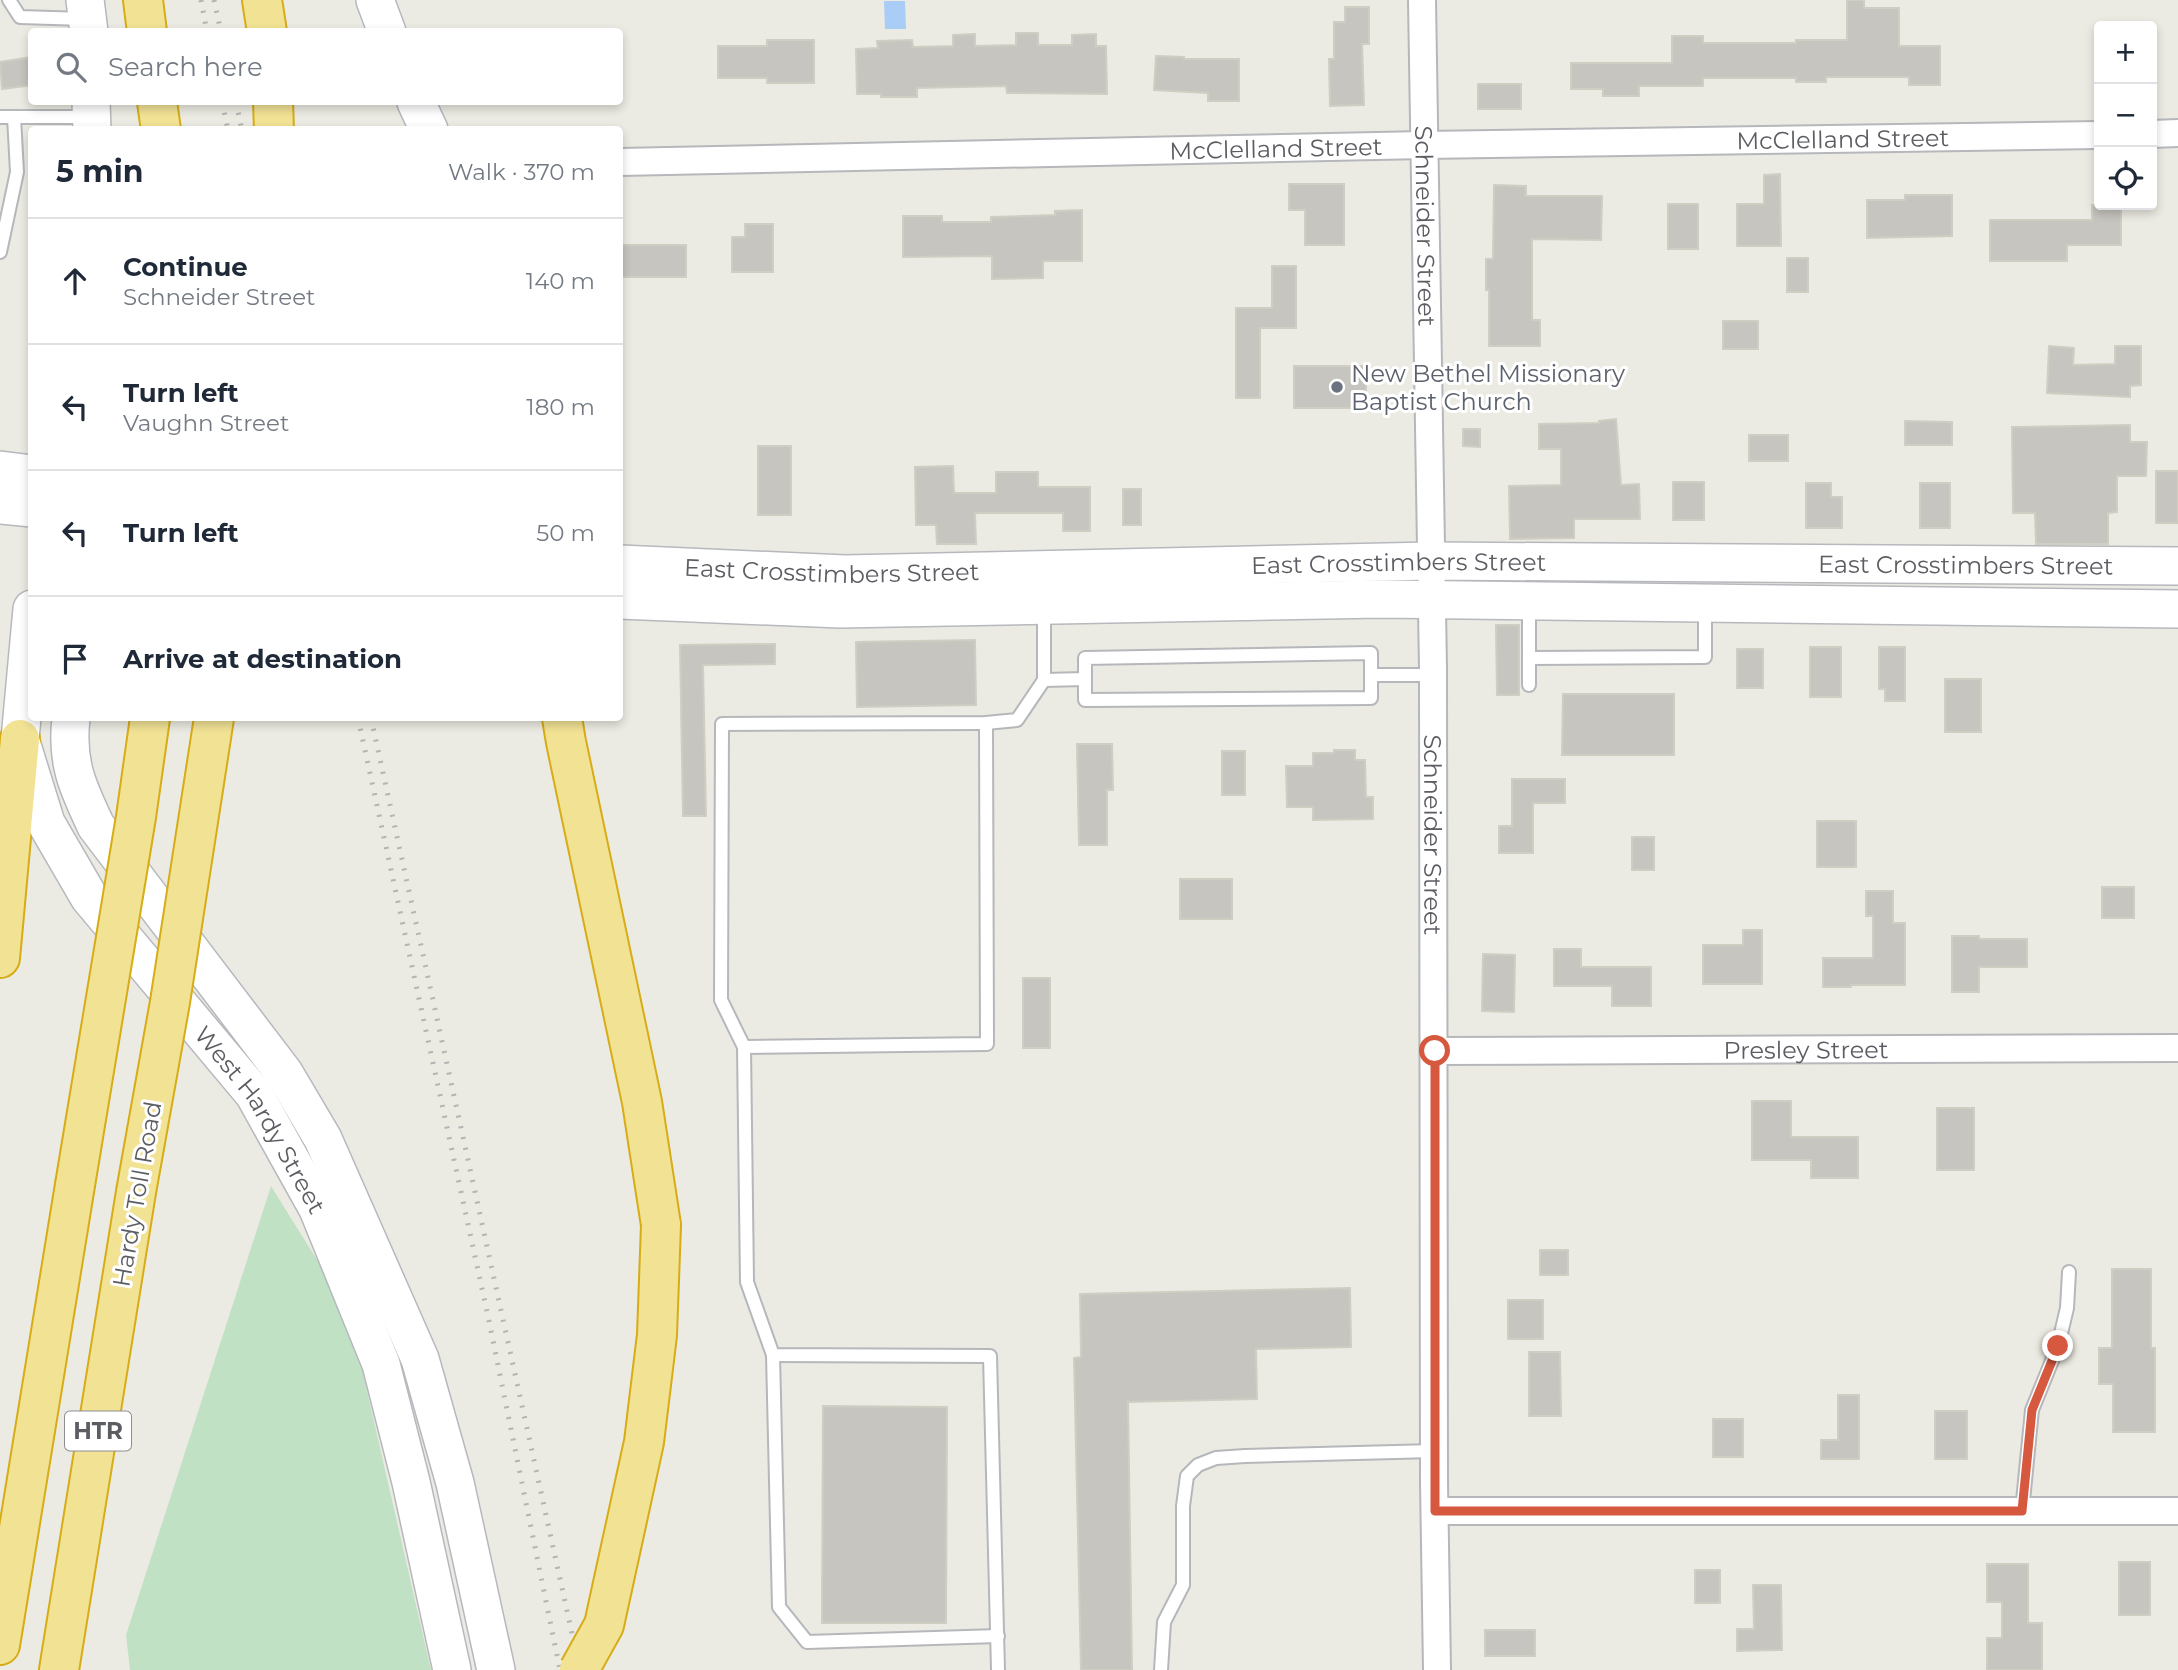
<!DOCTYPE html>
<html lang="en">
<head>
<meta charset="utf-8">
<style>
  body { margin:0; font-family:Montserrat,sans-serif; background:#f6f6f7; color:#1f2937 }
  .controls { position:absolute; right:21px; top:21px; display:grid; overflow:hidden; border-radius:7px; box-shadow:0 4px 10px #0003 }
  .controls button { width:63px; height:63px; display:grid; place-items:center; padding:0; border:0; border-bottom:2px solid #e0e1e3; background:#fff; color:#1f2937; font:35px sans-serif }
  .stop { position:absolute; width:21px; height:21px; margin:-16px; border:5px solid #d6583e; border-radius:50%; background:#fff }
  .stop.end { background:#d6583e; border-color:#fff; box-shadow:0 2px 7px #0008 }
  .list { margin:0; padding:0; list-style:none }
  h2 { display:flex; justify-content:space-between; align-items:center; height:91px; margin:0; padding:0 28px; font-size:30px }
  h2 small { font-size:23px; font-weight:400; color:#747a83 }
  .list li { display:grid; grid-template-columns:46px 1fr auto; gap:21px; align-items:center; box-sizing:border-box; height:126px; padding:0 28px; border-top:2px solid #e0e1e3 }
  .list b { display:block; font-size:26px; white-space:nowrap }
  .list p { margin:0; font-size:23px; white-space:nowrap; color:#747a83 }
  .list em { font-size:23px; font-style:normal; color:#747a83 }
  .icon { flex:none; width:38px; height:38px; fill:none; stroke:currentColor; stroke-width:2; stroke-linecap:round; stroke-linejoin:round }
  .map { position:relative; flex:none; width:2178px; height:1670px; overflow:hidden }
  .search { position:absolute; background:#fff; box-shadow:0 4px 10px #0003; left:28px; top:28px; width:595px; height:77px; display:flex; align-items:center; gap:18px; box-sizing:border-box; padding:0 24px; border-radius:7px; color:#747a83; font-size:26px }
  .panel { position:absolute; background:#fff; box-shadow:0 4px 10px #0003; left:28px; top:126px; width:595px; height:595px; border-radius:7px }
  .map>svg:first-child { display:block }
  .green { fill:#c1e1c4 }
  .water { fill:#a9cdf6 }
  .building { fill:#c7c5c0; stroke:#d0cdc2; stroke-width:2 }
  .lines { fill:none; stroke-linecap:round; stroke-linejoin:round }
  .lane-casing { stroke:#b5b7bb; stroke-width:16 }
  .street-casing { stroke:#b5b7bb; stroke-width:30 }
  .secondary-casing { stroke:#b6b8bd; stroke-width:40 }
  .highway-casing { stroke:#d7ac17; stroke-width:42 }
  .lane { stroke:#fff; stroke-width:12 }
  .street { stroke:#fff; stroke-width:26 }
  .secondary { stroke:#fff; stroke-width:37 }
  .highway { stroke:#f1e294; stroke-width:38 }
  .rail { stroke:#b3b4b4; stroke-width:5; stroke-dasharray:2 9; stroke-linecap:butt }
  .highway-bridge-casing { stroke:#d7ac17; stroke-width:42; stroke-linecap:butt }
  .highway-bridge { stroke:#f1e294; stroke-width:38 }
  .route { stroke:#d6583e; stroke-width:9 }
  .worship-dot { fill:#6b7280; stroke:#fff; stroke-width:2.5 }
  .labels { text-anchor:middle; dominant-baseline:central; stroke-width:6; stroke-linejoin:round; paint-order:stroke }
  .shield { fill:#fff; stroke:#8c8e91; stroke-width:2 }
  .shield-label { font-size:23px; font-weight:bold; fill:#5b5d62 }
  .street-label { font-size:24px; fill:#5b5d62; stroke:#fff }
  .worship-label { font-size:24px; fill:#5b616d; stroke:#fff; text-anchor:start }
</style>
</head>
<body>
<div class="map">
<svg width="2178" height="1670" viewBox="0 0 2178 1670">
  <rect width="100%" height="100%" fill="#ecebe3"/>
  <path class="green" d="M 271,1186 L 337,1292 L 356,1343 L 431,1670 L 130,1670 L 126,1635 Z"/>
  <path class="water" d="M 884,1 L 905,1 L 906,29 L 885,29 Z"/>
  <g class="building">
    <path d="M 1847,0 L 1864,0 L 1864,8 L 1899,8 L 1899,46 L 1940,46 L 1940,85 L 1909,85 L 1909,77 L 1826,77 L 1826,82 L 1796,82 L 1796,78 L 1703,78 L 1703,86 L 1639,86 L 1639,96 L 1603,96 L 1603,89 L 1571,89 L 1571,63 L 1672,63 L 1672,36 L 1703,36 L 1703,43 L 1796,43 L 1796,40 L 1847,40 Z"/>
    <path d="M 1345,7 L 1369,7 L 1369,44 L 1362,44 L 1364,105 L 1330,106 L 1329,59 L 1334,59 L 1334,22 L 1345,22 Z"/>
    <path d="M 1016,33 L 1038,33 L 1038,45 L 1072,45 L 1072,35 L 1096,34 L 1096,46 L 1106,46 L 1107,94 L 1007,93 L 1006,86 L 917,88 L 917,97 L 881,97 L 881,94 L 857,94 L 856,49 L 878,48 L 877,41 L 912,40 L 913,47 L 953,46 L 953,35 L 975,34 L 975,46 L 1016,45 Z"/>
    <path d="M 767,40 L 814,40 L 814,83 L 767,83 L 767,78 L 718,78 L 718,46 L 767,46 Z"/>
    <path d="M 1156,56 L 1184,57 L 1184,59 L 1239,59 L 1239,101 L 1208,101 L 1208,93 L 1154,90 Z"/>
    <path d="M 32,57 L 32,85 L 2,89 L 0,62 Z"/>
    <rect x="1478" y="84" width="43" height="25"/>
    <path d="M 1780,174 L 1781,246 L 1737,246 L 1737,204 L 1764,204 L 1764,175 Z"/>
    <path d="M 1289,184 L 1344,184 L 1344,245 L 1305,245 L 1305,210 L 1289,210 Z"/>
    <path d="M 1494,185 L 1526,186 L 1526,196 L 1602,196 L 1601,240 L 1532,239 L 1532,320 L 1540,320 L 1540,346 L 1489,346 L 1489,290 L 1486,290 L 1486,259 L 1493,259 Z"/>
    <path d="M 1905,195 L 1952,195 L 1952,236 L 1867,238 L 1867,200 L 1905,200 Z"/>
    <rect x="1668" y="204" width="30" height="45"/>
    <path d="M 2092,205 L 2121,205 L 2121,245 L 2067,245 L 2067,261 L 1990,261 L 1990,220 L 2092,220 Z"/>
    <path d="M 1082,210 L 1082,261 L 1043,261 L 1043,278 L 992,279 L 992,256 L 903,257 L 903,216 L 942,216 L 942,222 L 991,222 L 991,217 L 1055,215 L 1055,211 Z"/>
    <path d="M 745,224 L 773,224 L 773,272 L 732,272 L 732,237 L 745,237 Z"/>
    <rect x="620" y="245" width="66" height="32"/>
    <rect x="1787" y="258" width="21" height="34"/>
    <path d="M 1272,266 L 1296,266 L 1296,328 L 1260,328 L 1260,398 L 1236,398 L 1236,308 L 1272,308 Z"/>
    <rect x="1723" y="321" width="35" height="28"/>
    <path d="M 2049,346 L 2074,348 L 2073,365 L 2115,364 L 2115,346 L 2141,346 L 2141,385 L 2130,386 L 2130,397 L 2047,393 Z"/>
    <rect x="1294" y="366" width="72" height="42"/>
    <path d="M 1616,419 L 1621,485 L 1639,484 L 1640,519 L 1574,519 L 1574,538 L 1510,539 L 1509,486 L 1561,485 L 1561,449 L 1539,449 L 1539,424 L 1599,423 L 1599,421 Z"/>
    <path d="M 1905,421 L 1952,422 L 1952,445 L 1905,445 Z"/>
    <path d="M 2130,425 L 2130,442 L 2147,442 L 2146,476 L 2117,476 L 2117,512 L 2108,513 L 2108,544 L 2036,544 L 2035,513 L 2013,513 L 2012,427 Z"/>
    <path d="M 1463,429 L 1480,429 L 1480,447 L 1463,446 Z"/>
    <rect x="1749" y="435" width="39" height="26"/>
    <rect x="758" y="446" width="33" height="69"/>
    <path d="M 953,466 L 954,493 L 996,493 L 996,472 L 1038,472 L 1038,487 L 1090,487 L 1090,531 L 1063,531 L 1063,513 L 975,513 L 976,544 L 937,544 L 936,525 L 916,525 L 915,467 Z"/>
    <rect x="2156" y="471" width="22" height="52"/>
    <rect x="1673" y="482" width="31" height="38"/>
    <path d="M 1806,483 L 1831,483 L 1831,497 L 1842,497 L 1842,528 L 1806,528 Z"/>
    <rect x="1920" y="483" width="30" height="45"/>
    <rect x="1123" y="489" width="18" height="36"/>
    <path d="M 1496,625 L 1519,625 L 1519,695 L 1497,695 Z"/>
    <path d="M 975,640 L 976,705 L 857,707 L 856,642 Z"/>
    <path d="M 775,644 L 775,664 L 703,665 L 706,816 L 683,816 L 680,645 Z"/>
    <rect x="1810" y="647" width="31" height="50"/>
    <path d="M 1879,647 L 1905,647 L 1905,701 L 1885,701 L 1885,689 L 1879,689 Z"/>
    <rect x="1737" y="649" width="26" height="39"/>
    <rect x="1945" y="679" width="36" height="53"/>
    <path d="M 1563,694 L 1674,694 L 1674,755 L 1562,755 Z"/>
    <path d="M 1077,744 L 1112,744 L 1113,790 L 1107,790 L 1107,845 L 1079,845 Z"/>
    <path d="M 1334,750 L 1355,750 L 1355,760 L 1365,760 L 1366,797 L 1373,797 L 1373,819 L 1313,820 L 1313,807 L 1287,807 L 1286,766 L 1313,766 L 1313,753 L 1334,753 Z"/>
    <rect x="1222" y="751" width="23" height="44"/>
    <path d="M 1512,779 L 1565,779 L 1565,803 L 1533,803 L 1533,853 L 1499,853 L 1499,826 L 1512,826 Z"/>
    <rect x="1817" y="821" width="39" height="46"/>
    <rect x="1632" y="837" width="22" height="33"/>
    <rect x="1180" y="879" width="52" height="40"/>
    <rect x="2102" y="887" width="32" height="31"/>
    <path d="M 1866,891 L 1893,891 L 1893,923 L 1905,923 L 1905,985 L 1851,985 L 1851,987 L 1823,987 L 1823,958 L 1873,958 L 1873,916 L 1866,916 Z"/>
    <path d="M 1743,930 L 1762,930 L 1762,984 L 1703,984 L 1703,945 L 1743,945 Z"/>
    <path d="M 1952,936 L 1979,936 L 1979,939 L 2027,939 L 2027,967 L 1979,967 L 1979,992 L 1952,992 Z"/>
    <path d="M 1554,949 L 1581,949 L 1581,967 L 1651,967 L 1651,1006 L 1612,1006 L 1612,986 L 1554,986 Z"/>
    <path d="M 1483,954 L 1515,955 L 1514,1012 L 1482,1011 Z"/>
    <rect x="1023" y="978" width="27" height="70"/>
    <path d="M 1752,1101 L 1791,1101 L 1791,1137 L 1858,1137 L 1858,1178 L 1811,1178 L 1811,1160 L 1752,1160 Z"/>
    <rect x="1937" y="1108" width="37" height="62"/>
    <rect x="1540" y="1250" width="28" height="25"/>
    <path d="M 2112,1269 L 2151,1269 L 2151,1348 L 2155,1348 L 2155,1432 L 2113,1432 L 2113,1384 L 2099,1384 L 2099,1348 L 2112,1348 Z"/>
    <path d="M 1350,1288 L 1351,1347 L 1256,1349 L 1257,1399 L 1128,1402 L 1132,1670 L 1081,1670 L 1074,1358 L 1081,1357 L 1080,1294 Z"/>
    <rect x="1508" y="1300" width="35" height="39"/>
    <path d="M 1529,1352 L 1560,1352 L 1561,1416 L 1529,1416 Z"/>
    <path d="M 1838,1395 L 1859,1395 L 1859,1459 L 1821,1459 L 1821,1440 L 1838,1440 Z"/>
    <path d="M 823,1406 L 947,1407 L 946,1623 L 822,1623 Z"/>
    <rect x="1935" y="1411" width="32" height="48"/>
    <rect x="1713" y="1419" width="30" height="38"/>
    <rect x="2119" y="1562" width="31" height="53"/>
    <path d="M 1987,1564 L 2028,1564 L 2028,1623 L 2042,1623 L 2042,1670 L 1987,1670 L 1987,1638 L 2002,1638 L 2002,1602 L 1987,1602 Z"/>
    <rect x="1695" y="1570" width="25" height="33"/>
    <path d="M 1753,1585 L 1781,1585 L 1782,1650 L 1737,1651 L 1737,1629 L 1754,1629 Z"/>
    <rect x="1485" y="1630" width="50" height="26"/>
  </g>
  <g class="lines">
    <g class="lane-casing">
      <g id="lane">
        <path d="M 9,0 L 20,17 L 85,19"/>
        <path d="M 0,117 L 88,117"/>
        <path d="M 0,252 L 17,172 L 14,117"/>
        <path d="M 1529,605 L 1529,685"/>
        <path d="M 1529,658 L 1705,657 L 1705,607"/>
        <path d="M 1371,675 L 1433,675"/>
        <path d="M 1044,680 L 1085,679 L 1085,658 L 1371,653 L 1371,698 L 1085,700 L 1085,679"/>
        <path d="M 744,1047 L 987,1044 L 986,723"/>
        <path d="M 773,1355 L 779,1607 L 807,1642 L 998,1636"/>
        <path d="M 2022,1511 L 2032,1410 L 2058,1346 L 2067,1308 L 2069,1272"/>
        <path d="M 998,1670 L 990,1356 L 773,1355 L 747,1282 L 744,1047 L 721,1000 L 722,724 L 986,723 L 1017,720 L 1044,680 L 1044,610"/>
        <path d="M 1161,1670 L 1164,1622 L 1183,1585 L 1183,1506 L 1187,1476 L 1198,1465 L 1216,1458 L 1245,1456 L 1434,1451"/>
      </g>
    </g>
    <g class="street-casing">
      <g id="street">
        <path id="s1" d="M 1422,0 L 1433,669 L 1434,1482 L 1437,1670"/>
        <path d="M 2152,134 L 2178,133"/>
        <path id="s2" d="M 620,162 L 1424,145 L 2099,135"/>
        <path id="s3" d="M 1435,1051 L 2178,1048"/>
        <path d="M 1435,1511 L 2178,1511"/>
      </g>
    </g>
    <g class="secondary-casing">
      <g id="secondary">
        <path d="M 85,0 L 89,32"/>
        <path d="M 375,0 L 387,32"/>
        <path d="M 91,102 L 92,130"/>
        <path d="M 416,102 L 429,130"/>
        <path d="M 0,470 L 32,474"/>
        <path d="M 0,505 L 32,508"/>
        <path id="s4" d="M 620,564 L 845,574 L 1431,561 L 2178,566"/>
        <path d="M 620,600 L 840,609 L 1381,599 L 2178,609"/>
        <path id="s5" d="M 32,609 L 20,739 L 46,823 L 89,897 L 254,1094 L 318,1209 L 381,1364 L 411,1482 L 452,1670"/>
        <path d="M 71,718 C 66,762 77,786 96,826 L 284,1073 L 323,1139 L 420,1359 L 455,1483 L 496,1670"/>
      </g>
    </g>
    <g class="highway-casing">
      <g id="highway">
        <path d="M 143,0 L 147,32"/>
        <path d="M 262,0 L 267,32"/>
        <path d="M 157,102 L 161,130"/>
        <path d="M 273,102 L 274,130"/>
        <path d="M 562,718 L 566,742 L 642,1102 L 661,1225"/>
        <path d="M 0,958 L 20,739"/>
        <path d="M 0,1645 L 75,1185"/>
        <path d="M 59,1670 L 136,1192"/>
      </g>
    </g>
    <use href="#lane" class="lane"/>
    <use href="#street" class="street"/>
    <use href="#secondary" class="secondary"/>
    <use href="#highway" class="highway"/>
    <g class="rail">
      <path d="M 201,0 L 207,32"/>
      <path d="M 214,0 L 221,32"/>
      <path d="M 222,102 L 228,130"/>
      <path d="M 236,102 L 242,130"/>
      <path d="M 358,718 L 488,1316 L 560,1670"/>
      <path d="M 371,718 L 580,1670"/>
    </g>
    <g class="highway-bridge-casing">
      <g id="highway-bridge">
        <path d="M 75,1185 L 136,817 L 150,718"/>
        <path d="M 136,1192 L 170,1002 L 214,718"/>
        <path d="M 579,1670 L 604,1625 L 644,1442 L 657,1335 L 661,1225"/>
      </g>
    </g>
    <use href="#highway-bridge" class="highway-bridge"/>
  </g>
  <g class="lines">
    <path class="route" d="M 1435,1051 L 1435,1511 L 2022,1511 L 2032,1410 L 2058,1346"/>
  </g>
  <circle class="worship-dot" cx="1337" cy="387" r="7"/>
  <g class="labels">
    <rect class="shield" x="65" y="1411.5" width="66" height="39" rx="5"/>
    <g class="shield-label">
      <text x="98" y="1431">HTR</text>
    </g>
    <g class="street-label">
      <text stroke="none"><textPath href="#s2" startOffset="1223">McClelland Street</textPath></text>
      <text stroke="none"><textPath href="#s2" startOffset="656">McClelland Street</textPath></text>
      <text stroke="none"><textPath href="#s1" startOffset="226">Schneider Street</textPath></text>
      <text stroke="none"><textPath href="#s4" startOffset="779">East Crosstimbers Street</textPath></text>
      <text stroke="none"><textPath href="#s4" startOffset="1346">East Crosstimbers Street</textPath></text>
      <text stroke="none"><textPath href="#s4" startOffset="212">East Crosstimbers Street</textPath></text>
      <text stroke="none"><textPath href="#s1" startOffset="835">Schneider Street</textPath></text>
      <text stroke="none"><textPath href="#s3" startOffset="371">Presley Street</textPath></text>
      <text stroke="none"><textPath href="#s5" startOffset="586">West Hardy Street</textPath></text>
      <text transform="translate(137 1194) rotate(-80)">Hardy Toll Road</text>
    </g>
    <g class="worship-label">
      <text x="1351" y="373">New Bethel Missionary<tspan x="1351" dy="28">Baptist Church</tspan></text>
    </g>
  </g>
</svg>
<div class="controls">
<button>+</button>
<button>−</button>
<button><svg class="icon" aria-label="locate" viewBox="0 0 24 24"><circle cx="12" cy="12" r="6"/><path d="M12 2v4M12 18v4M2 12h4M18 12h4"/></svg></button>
</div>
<div class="stop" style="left:1435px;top:1051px"></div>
<div class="stop end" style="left:2058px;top:1346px"></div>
<div class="search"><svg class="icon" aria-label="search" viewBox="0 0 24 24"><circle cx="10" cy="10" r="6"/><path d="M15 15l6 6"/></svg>Search here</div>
<section class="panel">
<h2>5 min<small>Walk · 370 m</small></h2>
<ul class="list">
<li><svg class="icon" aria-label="ahead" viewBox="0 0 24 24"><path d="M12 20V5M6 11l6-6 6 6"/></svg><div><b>Continue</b><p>Schneider Street</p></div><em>140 m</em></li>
<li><svg class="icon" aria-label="left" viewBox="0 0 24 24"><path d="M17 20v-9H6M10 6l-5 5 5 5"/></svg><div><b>Turn left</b><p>Vaughn Street</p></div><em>180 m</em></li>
<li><svg class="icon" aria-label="left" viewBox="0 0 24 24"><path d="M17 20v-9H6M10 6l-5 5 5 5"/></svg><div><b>Turn left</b></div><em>50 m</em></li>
<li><svg class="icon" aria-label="arrive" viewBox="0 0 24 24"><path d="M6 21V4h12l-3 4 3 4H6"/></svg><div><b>Arrive at destination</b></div></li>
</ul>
</section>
</div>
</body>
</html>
